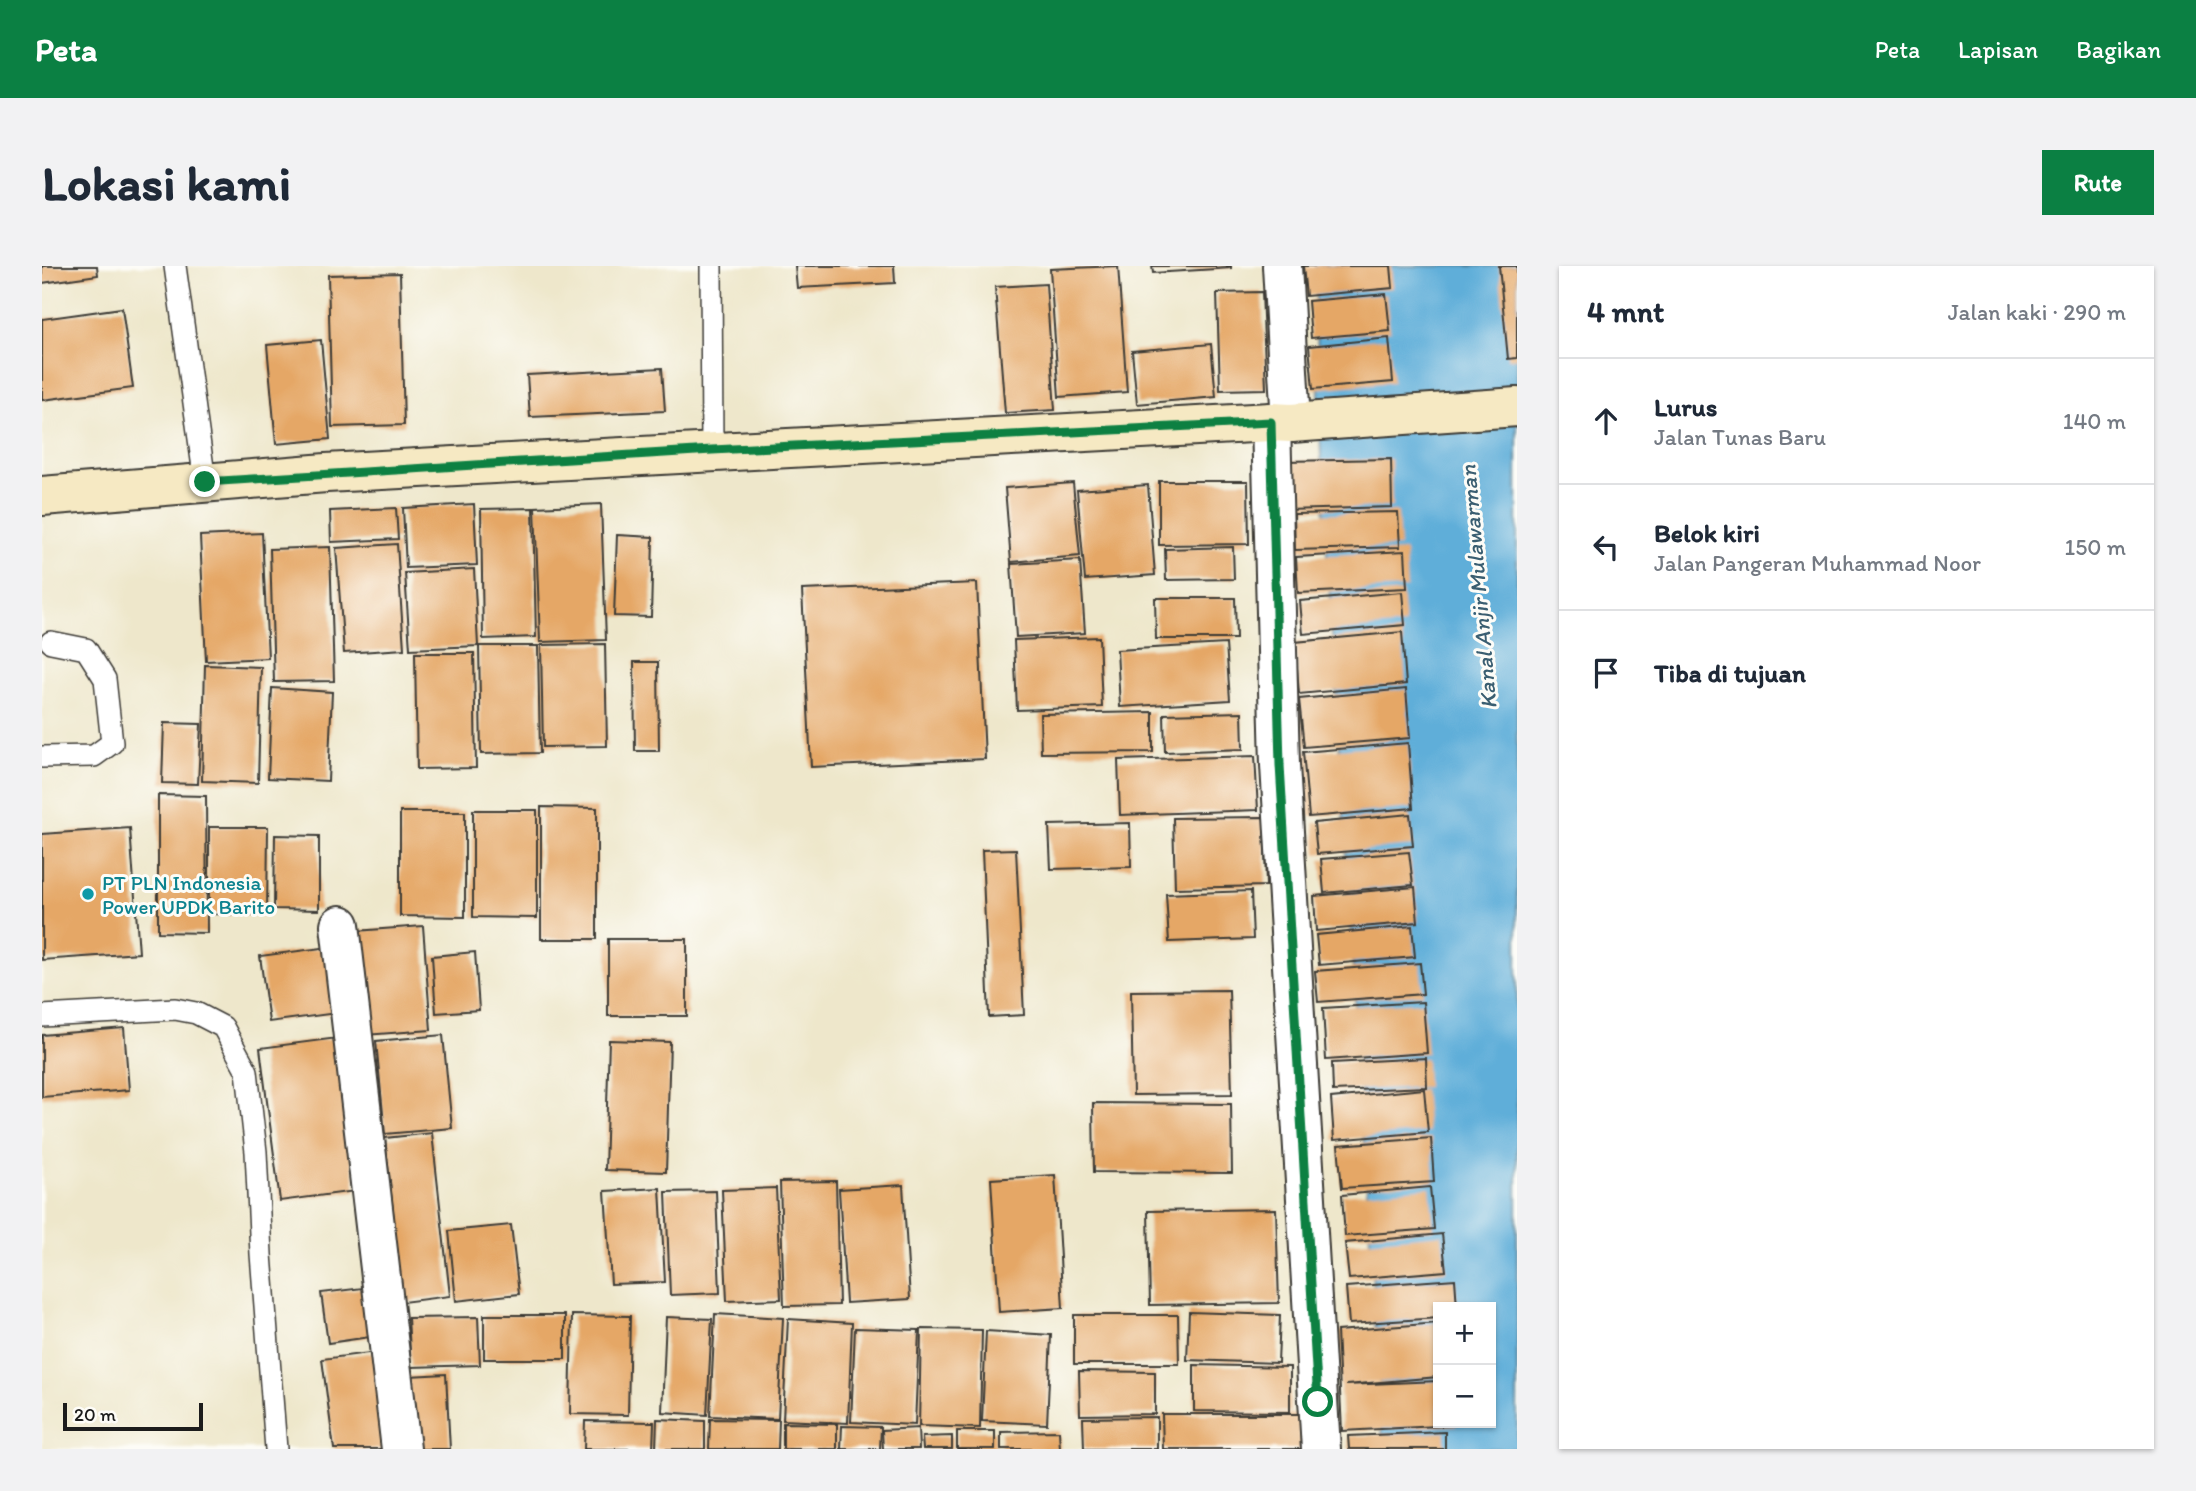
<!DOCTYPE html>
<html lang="id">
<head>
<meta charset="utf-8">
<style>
  body { margin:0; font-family:Itim,sans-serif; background:#f2f2f3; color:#1f2937 }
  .controls { position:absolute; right:21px; bottom:21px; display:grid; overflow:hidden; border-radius:0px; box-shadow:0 2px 5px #0004 }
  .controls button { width:63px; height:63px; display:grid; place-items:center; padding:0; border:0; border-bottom:2px solid #e0e1e3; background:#fff; color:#1f2937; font:35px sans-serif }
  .scale { position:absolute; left:21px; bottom:18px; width:140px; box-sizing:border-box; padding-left:7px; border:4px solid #1c1c1c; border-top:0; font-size:19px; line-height:24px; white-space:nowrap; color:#1c1c1c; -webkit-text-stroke:5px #fdfcf7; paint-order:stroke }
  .stop { position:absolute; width:21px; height:21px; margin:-16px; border:5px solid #0b8043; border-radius:50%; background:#fff }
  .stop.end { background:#0b8043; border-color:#fff; box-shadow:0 2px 7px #0008 }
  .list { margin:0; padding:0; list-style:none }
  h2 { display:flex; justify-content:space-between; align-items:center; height:91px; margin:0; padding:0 28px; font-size:30px }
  h2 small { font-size:23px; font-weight:400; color:#747a83 }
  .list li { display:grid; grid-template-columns:46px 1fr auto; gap:21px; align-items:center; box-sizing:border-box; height:126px; padding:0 28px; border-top:2px solid #e0e1e3 }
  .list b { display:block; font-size:26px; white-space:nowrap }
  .list p { margin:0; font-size:23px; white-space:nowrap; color:#747a83 }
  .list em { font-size:23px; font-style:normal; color:#747a83 }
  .icon { flex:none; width:38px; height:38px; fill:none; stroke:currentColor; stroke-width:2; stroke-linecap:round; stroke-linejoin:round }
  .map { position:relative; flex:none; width:1475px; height:1183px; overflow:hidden; border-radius:0px }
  header { display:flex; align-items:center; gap:42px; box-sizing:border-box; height:98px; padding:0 35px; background:#0b8043; color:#fff }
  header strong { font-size:33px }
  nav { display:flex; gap:38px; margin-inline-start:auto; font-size:24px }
  .intro { display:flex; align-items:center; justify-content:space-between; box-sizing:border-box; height:168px; padding:0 42px }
  h1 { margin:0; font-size:49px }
  .button { padding:18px 32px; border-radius:0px; background:#0b8043; color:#fff; font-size:24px; font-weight:700 }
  main { display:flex; gap:42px; padding:0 42px }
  aside { flex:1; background:#fff; border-radius:0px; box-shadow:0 2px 5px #0004 }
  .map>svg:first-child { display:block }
  .water { fill:#5eaed9; stroke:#3d657a; stroke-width:2; fill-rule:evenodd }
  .building { fill:#e5a766 }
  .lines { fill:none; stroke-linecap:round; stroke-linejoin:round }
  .lane-casing { stroke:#3c3a36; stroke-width:24 }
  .street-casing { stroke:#3c3a36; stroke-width:42 }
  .secondary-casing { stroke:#3c3a36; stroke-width:42 }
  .lane { stroke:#fff; stroke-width:21 }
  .street { stroke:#fff; stroke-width:38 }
  .secondary { stroke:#f6e9c3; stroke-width:38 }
  .route { stroke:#0b8043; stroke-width:9 }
  .culture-dot { fill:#0f9aa8; stroke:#fdfcf7; stroke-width:2.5 }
  .labels { text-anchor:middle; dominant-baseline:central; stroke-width:6; stroke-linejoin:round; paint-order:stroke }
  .culture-label { font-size:21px; fill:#0d838f; stroke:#fdfcf7; text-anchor:start }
  .water-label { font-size:23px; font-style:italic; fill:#3a5e71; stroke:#fdfcf7 }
</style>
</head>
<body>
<header>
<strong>Peta</strong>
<nav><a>Peta</a><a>Lapisan</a><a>Bagikan</a></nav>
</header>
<div class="intro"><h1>Lokasi kami</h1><a class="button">Rute</a></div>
<main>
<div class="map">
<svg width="1475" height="1183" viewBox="0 0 1475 1183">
  <rect width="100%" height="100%" fill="#fdfcf7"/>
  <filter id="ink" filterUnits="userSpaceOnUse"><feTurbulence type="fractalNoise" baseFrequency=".0143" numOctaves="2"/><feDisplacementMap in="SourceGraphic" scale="14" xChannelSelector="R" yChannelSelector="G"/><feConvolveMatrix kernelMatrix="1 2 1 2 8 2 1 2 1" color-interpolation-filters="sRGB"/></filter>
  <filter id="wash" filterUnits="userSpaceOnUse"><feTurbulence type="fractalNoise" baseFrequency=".00686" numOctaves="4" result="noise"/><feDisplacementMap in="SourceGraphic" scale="28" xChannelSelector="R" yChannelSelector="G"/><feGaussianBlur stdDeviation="1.57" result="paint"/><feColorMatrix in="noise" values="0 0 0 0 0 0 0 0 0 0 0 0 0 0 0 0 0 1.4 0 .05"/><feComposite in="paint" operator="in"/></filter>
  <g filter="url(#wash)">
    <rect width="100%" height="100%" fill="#eee7cb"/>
    <path class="water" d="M 1273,0 L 1475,0 L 1475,1183 L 1341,1183 L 1279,194 ZM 1396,1041 L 1449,1041 L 1449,1157 L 1396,1157 Z"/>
    <g id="blocks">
      <g class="building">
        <path d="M 0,0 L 55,0 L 56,9 L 0,17 Z"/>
        <path d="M 753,0 L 852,0 L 853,17 L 755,22 Z"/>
        <path d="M 1076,0 L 1085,126 L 1017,131 L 1008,3 Z"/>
        <path d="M 1110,0 L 1189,0 L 1189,2 L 1111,7 Z"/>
        <path d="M 1261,0 L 1349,0 L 1351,22 L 1264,30 Z"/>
        <path d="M 1457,0 L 1475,0 L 1475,92 L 1466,93 Z"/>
        <path d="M 358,7 L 362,159 L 290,161 L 286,9 Z"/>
        <path d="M 1004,18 L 1013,144 L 963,147 L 953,21 Z"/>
        <path d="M 1220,26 L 1224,123 L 1178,124 L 1175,27 Z"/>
        <path d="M 1344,28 L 1348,65 L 1269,72 L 1266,35 Z"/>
        <path d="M 80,42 L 91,122 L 0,134 L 0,53 Z"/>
        <path d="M 1347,72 L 1351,116 L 1271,123 L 1267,80 Z"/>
        <path d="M 279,74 L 288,173 L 234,178 L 225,79 Z"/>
        <path d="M 1169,78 L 1174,131 L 1095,138 L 1090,85 Z"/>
        <path d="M 620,102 L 623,145 L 488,151 L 485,109 Z"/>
        <path d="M 1349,193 L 1350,241 L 1244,244 L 1243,195 Z"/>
        <path d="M 1117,215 L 1206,215 L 1207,278 L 1117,279 Z"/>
        <path d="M 1031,217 L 1038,290 L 969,296 L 963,222 Z"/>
        <path d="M 1106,219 L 1113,309 L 1043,314 L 1035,224 Z"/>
        <path d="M 432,238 L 435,299 L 364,302 L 361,242 Z"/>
        <path d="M 559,238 L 564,374 L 498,376 L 493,241 Z"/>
        <path d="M 354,242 L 356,273 L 289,276 L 288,245 Z"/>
        <path d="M 491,242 L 494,371 L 441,373 L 439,243 Z"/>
        <path d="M 1356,246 L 1358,281 L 1253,284 L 1252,248 Z"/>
        <path d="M 220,267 L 226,392 L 164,395 L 158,270 Z"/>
        <path d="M 575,269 L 611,271 L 609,351 L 572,350 Z"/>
        <path d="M 355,278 L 362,383 L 302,387 L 294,282 Z"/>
        <path d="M 288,281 L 292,415 L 232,416 L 228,283 Z"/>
        <path d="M 1191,281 L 1192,313 L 1124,314 L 1123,283 Z"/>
        <path d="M 1363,285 L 1365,322 L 1256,327 L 1254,291 Z"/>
        <path d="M 1038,294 L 1043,367 L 974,371 L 969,298 Z"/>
        <path d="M 432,303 L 436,380 L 368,383 L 363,307 Z"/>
        <path d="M 935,317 L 943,493 L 769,501 L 760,324 Z"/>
        <path d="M 1360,326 L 1363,359 L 1261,368 L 1258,335 Z"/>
        <path d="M 1113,332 L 1193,332 L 1194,373 L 1114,373 Z"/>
        <path d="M 1360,366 L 1364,418 L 1257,428 L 1253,376 Z"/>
        <path d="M 1057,371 L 1060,441 L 975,444 L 972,374 Z"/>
        <path d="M 563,378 L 565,480 L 501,481 L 499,379 Z"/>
        <path d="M 1184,378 L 1188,434 L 1078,441 L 1075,384 Z"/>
        <path d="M 437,380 L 496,380 L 498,487 L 439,488 Z"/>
        <path d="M 373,387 L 432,387 L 434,502 L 375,503 Z"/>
        <path d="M 592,396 L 616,396 L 617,485 L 593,485 Z"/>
        <path d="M 163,399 L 219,401 L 216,517 L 160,515 Z"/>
        <path d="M 230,422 L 290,426 L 286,515 L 226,512 Z"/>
        <path d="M 1364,423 L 1368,472 L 1262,481 L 1257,433 Z"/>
        <path d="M 1111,446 L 1111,486 L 999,487 L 998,448 Z"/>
        <path d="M 1200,446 L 1201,483 L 1123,486 L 1122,448 Z"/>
        <path d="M 122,457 L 159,458 L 156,518 L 120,517 Z"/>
        <path d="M 1366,477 L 1371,542 L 1267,551 L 1261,486 Z"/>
        <path d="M 1213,490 L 1216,544 L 1078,549 L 1076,494 Z"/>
        <path d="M 116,529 L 164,530 L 165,667 L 116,666 Z"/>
        <path d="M 499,541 L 555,542 L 555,673 L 499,673 Z"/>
        <path d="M 431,544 L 495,544 L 495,652 L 431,651 Z"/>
        <path d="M 358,546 L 423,546 L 423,651 L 358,650 Z"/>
        <path d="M 1368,548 L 1371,580 L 1275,588 L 1272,557 Z"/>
        <path d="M 1222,551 L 1224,620 L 1133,622 L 1131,552 Z"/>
        <path d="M 1088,557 L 1089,601 L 1009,603 L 1007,559 Z"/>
        <path d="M 167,561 L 226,561 L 225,649 L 167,648 Z"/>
        <path d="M 88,562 L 97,687 L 0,694 L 0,568 Z"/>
        <path d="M 233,569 L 277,570 L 277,644 L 232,643 Z"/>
        <path d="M 974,583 L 982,749 L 947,751 L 940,584 Z"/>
        <path d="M 1367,586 L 1371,619 L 1282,627 L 1279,593 Z"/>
        <path d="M 1373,621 L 1376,656 L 1274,665 L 1272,630 Z"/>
        <path d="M 1209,625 L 1211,673 L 1127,676 L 1124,628 Z"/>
        <path d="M 381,660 L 389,764 L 323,769 L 314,665 Z"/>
        <path d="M 1370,660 L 1373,691 L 1277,699 L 1274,669 Z"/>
        <rect x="566" y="673" width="79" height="77"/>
        <path d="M 287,681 L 295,747 L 227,756 L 218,690 Z"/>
        <path d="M 433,686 L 437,744 L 394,747 L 390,690 Z"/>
        <path d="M 1378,697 L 1381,728 L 1276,736 L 1273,705 Z"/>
        <path d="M 1187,724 L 1190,828 L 1091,829 L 1089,725 Z"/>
        <path d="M 1381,736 L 1385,787 L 1284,794 L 1281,742 Z"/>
        <path d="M 82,762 L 87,824 L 0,831 L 0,769 Z"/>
        <path d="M 401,769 L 410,862 L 343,868 L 334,775 Z"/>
        <path d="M 295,772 L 314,925 L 238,935 L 218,782 Z"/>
        <path d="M 567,774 L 628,776 L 624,906 L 563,904 Z"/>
        <path d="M 1384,792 L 1385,821 L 1291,825 L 1290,797 Z"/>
        <path d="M 1382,823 L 1386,866 L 1292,874 L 1289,832 Z"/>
        <path d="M 1051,837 L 1189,838 L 1190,907 L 1052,906 Z"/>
        <path d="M 390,867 L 408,1030 L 361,1036 L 343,872 Z"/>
        <path d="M 1389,872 L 1392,916 L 1300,922 L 1296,879 Z"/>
        <path d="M 1013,909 L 1021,1042 L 957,1046 L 949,913 Z"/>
        <path d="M 794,915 L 797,1039 L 742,1040 L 738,916 Z"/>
        <path d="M 861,919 L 868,1033 L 804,1037 L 797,923 Z"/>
        <path d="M 1388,921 L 1392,963 L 1303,970 L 1300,929 Z"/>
        <path d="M 618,922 L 623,1016 L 569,1018 L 563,925 Z"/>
        <path d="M 734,922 L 739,1033 L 685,1035 L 680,924 Z"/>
        <path d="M 674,925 L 678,1027 L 628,1029 L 624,926 Z"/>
        <path d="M 1234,943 L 1237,1037 L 1108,1039 L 1106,945 Z"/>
        <path d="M 469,959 L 477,1028 L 414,1035 L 407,965 Z"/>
        <path d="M 1400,968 L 1404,1005 L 1307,1013 L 1303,977 Z"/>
        <path d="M 1413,1013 L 1415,1041 L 1396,1041 L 1396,1052 L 1307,1058 L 1304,1021 Z"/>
        <path d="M 329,1021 L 335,1070 L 286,1077 L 279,1027 Z"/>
        <path d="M 1147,1046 L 1238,1049 L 1236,1097 L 1145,1094 Z"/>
        <path d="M 673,1048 L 741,1052 L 736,1153 L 668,1150 Z"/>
        <rect x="442" y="1049" width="81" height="44"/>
        <path d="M 530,1049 L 588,1050 L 586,1149 L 528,1148 Z"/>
        <path d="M 1032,1049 L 1136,1049 L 1137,1098 L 1032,1098 Z"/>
        <path d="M 436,1051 L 438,1099 L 369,1101 L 366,1052 Z"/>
        <path d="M 624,1051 L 670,1053 L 665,1149 L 620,1146 Z"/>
        <path d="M 746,1053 L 810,1057 L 806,1157 L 741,1154 Z"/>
        <path d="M 1396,1057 L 1396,1111 L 1304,1119 L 1396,1115 L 1396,1157 L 1415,1157 L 1415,1159 L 1300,1165 L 1295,1065 Z"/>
        <path d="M 813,1062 L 877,1064 L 873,1159 L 809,1156 Z"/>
        <path d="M 879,1063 L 940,1064 L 938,1162 L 877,1160 Z"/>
        <path d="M 944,1065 L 1009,1069 L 1005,1158 L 940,1155 Z"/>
        <path d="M 334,1086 L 346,1183 L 292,1183 L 280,1093 Z"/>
        <path d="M 1152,1099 L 1248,1101 L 1248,1146 L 1152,1145 Z"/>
        <path d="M 1037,1105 L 1113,1106 L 1113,1148 L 1038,1149 Z"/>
        <path d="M 404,1108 L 408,1183 L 371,1183 L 367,1110 Z"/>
        <path d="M 1120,1148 L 1258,1148 L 1259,1183 L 1121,1183 Z"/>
        <path d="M 1115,1151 L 1115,1183 L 1042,1183 L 1041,1152 Z"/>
        <path d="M 615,1153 L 663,1155 L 663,1183 L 614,1183 Z"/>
        <path d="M 668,1153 L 737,1154 L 736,1183 L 667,1183 Z"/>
        <path d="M 543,1155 L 612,1156 L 611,1183 L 542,1183 Z"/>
        <path d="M 741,1157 L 795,1158 L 795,1183 L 741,1183 Z"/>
        <path d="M 800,1160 L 839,1161 L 838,1183 L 799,1183 Z"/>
        <path d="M 876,1162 L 877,1183 L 841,1183 L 840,1164 Z"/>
        <rect x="915" y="1165" width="38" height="18"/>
        <path d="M 1017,1165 L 1018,1183 L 959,1183 L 959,1166 Z"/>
        <path d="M 1403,1166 L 1403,1183 L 1307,1183 L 1306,1170 Z"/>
        <path d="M 910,1170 L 910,1183 L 881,1183 L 880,1171 Z"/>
      </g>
    </g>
  </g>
  <g filter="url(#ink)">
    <use href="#blocks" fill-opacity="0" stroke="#3c3a36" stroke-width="2"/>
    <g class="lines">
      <g class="lane-casing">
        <g id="lane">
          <path d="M 133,0 L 163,216"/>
          <path d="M 669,0 L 670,185"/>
          <path d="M 0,491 L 52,490 L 70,477 L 63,413 L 44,383 L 9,376"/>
          <path d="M 0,750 L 133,743 L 154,747 L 181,761 L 205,805 L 214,886 L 219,988 L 234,1183"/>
        </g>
      </g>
      <g class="street-casing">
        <g id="street">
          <path d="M 1240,0 L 1249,157"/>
          <path d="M 1229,156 L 1238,499 L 1279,1183"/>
          <path d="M 298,659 L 359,1183"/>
        </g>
      </g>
      <g class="secondary-casing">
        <path id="secondary" d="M 0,230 L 284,207 L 1229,156 L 1249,157 L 1475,141"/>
      </g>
      <use href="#lane" class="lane"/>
      <use href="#street" class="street"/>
      <use href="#secondary" class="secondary"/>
    </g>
  </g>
  <g class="lines" filter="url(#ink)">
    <path class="route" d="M 163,216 L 670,184 L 1229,156 L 1238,499 L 1276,1136"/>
  </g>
  <circle class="culture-dot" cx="46" cy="628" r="7"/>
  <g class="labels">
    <g class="culture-label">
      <text x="60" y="616">PT PLN Indonesia<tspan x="60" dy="24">Power UPDK Barito</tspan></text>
    </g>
    <g class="water-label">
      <text transform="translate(1436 321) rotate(-95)">Kanal Anjir Mulawarman</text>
    </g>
  </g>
</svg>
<div class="controls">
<button>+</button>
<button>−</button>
</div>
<div class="scale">20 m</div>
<div class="stop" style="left:1276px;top:1136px"></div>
<div class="stop end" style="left:163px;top:216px"></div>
</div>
<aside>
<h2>4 mnt<small>Jalan kaki · 290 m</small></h2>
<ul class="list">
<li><svg class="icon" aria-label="ahead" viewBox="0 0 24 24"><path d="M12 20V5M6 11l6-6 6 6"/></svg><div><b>Lurus</b><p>Jalan Tunas Baru</p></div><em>140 m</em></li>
<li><svg class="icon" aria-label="left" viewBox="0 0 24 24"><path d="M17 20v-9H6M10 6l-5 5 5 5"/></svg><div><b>Belok kiri</b><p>Jalan Pangeran Muhammad Noor</p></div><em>150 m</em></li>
<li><svg class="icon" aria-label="arrive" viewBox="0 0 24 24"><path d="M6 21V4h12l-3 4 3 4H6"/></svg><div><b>Tiba di tujuan</b></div></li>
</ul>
</aside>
</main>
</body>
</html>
